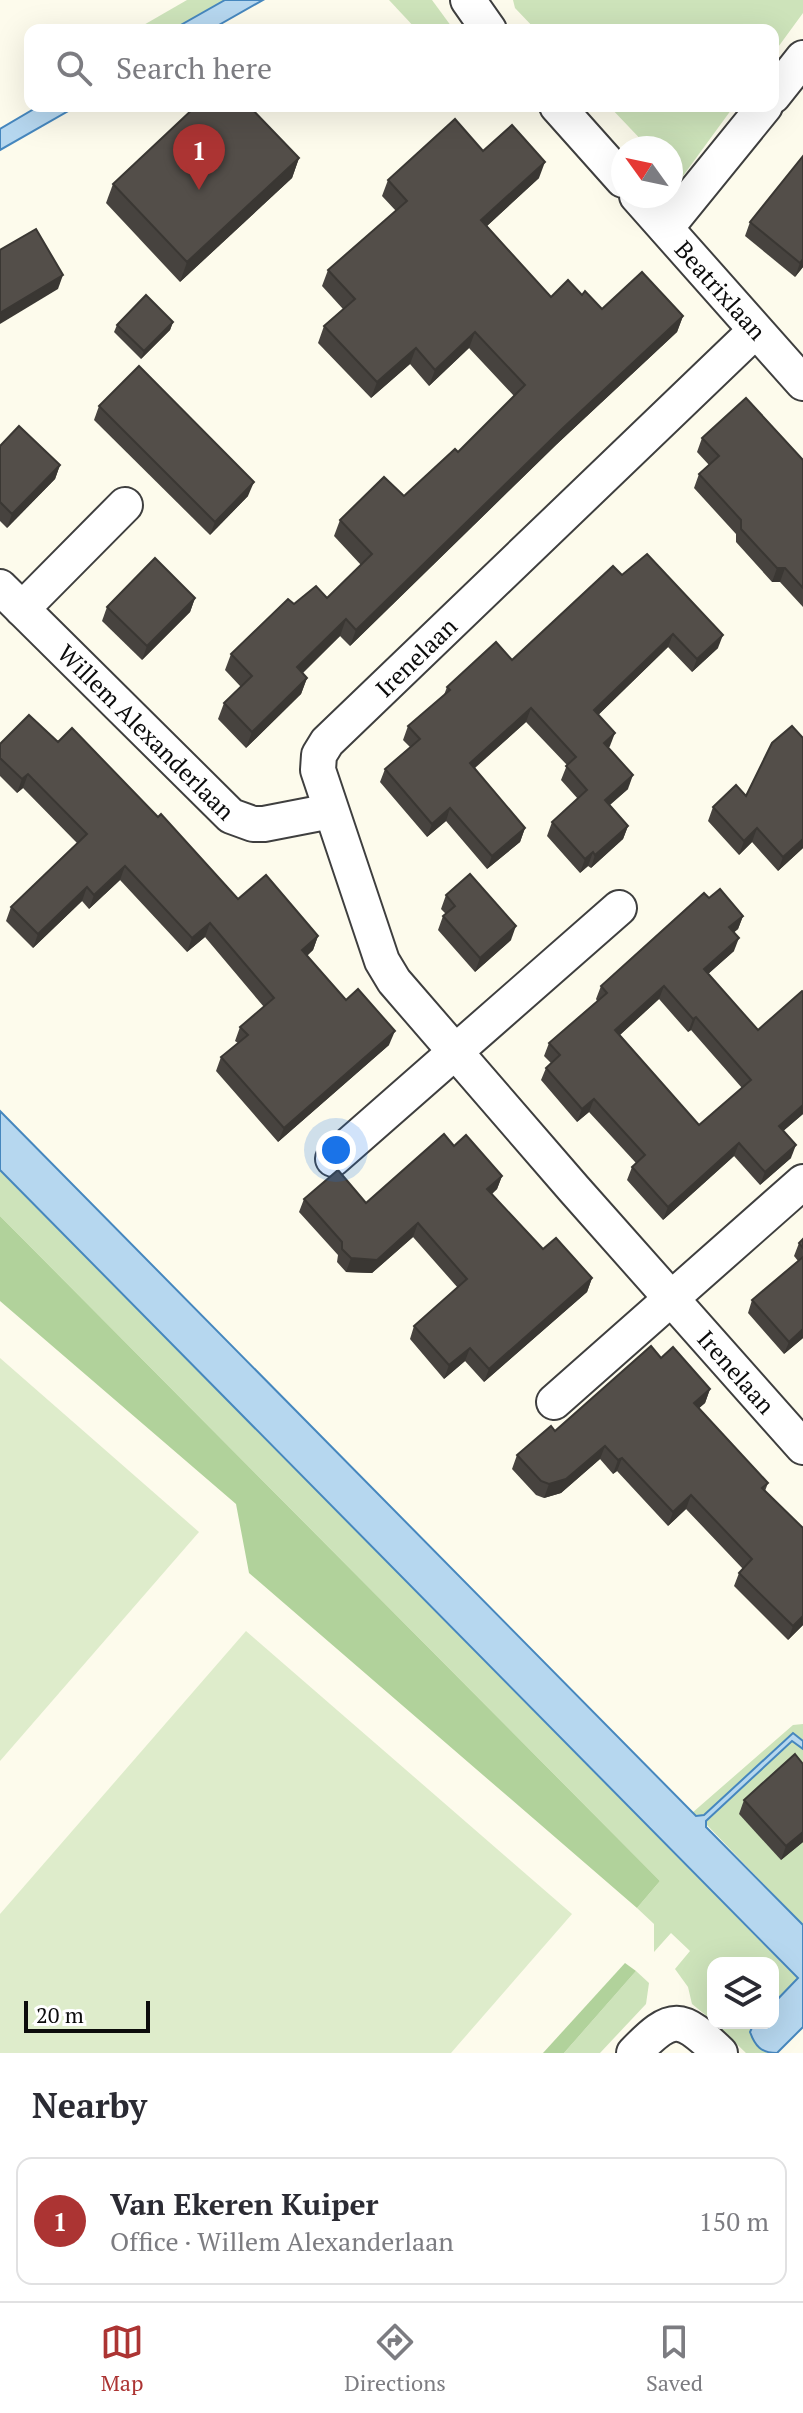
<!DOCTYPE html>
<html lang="en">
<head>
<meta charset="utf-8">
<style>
  body { margin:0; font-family:"PT Serif",serif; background:#f7f7f7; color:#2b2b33 }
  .controls { position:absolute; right:24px; bottom:24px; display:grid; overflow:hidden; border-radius:16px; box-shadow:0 8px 32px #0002 }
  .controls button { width:72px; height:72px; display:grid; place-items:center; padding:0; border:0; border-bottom:2px solid #e1e1e2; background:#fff; color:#2b2b33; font:40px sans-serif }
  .compass { position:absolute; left:611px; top:136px; width:72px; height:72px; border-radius:50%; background:#fff; box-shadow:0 8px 32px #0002; rotate:303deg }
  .scale { position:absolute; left:24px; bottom:20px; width:126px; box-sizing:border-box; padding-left:8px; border:4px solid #0c0c0c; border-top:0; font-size:22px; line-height:28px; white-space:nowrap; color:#0c0c0c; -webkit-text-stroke:6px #fff; paint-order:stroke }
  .you { position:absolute; left:336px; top:1150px; width:28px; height:28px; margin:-20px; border:6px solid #fff; border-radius:50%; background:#1a73e8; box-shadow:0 0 0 12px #1a73e833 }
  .badge { display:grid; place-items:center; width:52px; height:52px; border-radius:50%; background:#ac3433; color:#fff; font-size:26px; font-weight:700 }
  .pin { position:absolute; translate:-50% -66px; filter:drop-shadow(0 2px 4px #0008) }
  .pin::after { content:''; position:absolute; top:42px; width:28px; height:24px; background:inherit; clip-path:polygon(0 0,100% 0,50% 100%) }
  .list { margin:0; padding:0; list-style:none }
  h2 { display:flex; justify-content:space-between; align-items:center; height:104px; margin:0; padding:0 32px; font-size:34px }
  h2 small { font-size:26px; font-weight:400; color:#7c7c81 }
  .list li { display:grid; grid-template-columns:52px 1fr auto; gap:24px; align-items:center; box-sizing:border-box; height:128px; margin:0 16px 16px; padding:0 16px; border:2px solid #e1e1e2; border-radius:16px }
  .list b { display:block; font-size:30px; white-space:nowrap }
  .list p { margin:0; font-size:26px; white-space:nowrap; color:#7c7c81 }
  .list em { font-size:26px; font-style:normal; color:#7c7c81 }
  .icon { flex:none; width:44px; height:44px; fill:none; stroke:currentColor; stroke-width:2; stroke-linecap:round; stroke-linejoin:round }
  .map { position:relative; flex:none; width:803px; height:2053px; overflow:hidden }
  .search { position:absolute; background:#fff; box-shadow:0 8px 32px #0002; left:24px; right:24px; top:24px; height:88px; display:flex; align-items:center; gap:20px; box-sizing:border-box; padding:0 28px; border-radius:16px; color:#7c7c81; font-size:30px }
  .sheet { height:248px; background:#fff }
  nav { display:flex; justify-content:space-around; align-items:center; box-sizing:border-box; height:112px; border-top:2px solid #e1e1e2; background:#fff; font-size:22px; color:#7c7c81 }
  nav a { display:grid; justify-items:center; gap:4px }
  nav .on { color:#ac3433 }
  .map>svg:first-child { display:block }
  .green { fill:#cde3ba }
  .forest { fill:#b1d29b }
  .pitch { fill:#deeccb }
  .water { fill:#b6d7ef; stroke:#4687be; stroke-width:2 }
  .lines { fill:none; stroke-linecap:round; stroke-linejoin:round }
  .minor-casing { stroke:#3f3f3f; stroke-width:38 }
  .minor { stroke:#fff; stroke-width:34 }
  .wall { fill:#47433f; fill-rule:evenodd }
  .shaded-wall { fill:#3a3733 }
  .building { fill:#534e49; stroke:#3a3733; stroke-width:2; fill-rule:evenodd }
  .labels { text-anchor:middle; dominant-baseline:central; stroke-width:8; stroke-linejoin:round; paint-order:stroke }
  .street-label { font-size:24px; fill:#0c0c0c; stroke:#fff }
</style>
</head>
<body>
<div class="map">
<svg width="803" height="2053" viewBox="0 0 803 2053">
  <rect width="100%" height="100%" fill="#fdfbec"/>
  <g class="green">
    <path d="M 187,0 L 225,0 L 172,30 L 135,30 Z"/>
    <path d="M 389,0 L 432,0 L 454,30 L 417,30 Z"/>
    <path d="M 513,0 L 803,0 L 803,13 L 773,54 L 773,30 L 536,30 L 515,8 Z"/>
    <path d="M 609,106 L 734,106 L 680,180 L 671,170 L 671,148 L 649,148 Z"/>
    <path d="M 0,1170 L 798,1979 L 773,2004 L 773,1963 L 713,1963 L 713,2021 L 692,2004 L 688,1987 L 675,1969 L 690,1951 L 671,1933 L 654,1952 L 654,1924 L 637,1908 L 660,1881 L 0,1216 Z"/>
    <path d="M 803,1724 L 803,1741 L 793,1733 L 704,1815 L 697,1817 L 692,1813 L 793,1725 Z"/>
    <path d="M 792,1741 L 803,1749 L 803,1925 L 705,1823 Z"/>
    <path d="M 636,1971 L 649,1983 L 646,2004 L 600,2053 L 564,2053 Z"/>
    <path d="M 715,2023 L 754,2023 L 763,2051 L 769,2053 L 746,2053 Z"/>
  </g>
  <g class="forest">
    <path d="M 0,1216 L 660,1881 L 637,1908 L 249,1573 L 236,1504 L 0,1301 Z"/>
    <path d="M 625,1963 L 636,1971 L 564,2053 L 543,2053 Z"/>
  </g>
  <g class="pitch">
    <path d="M 0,1358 L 199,1532 L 0,1761 Z"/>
    <path d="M 246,1631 L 572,1914 L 451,2053 L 0,2053 L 0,1914 Z"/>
  </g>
  <g class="water">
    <path d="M 225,0 L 263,0 L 210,30 L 172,30 Z"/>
    <path d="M 39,106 L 77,106 L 0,150 L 0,129 Z"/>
    <path d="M 0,1111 L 696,1816 L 704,1815 L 793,1733 L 803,1741 L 803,1749 L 792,1741 L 706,1821 L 706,1827 L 803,1925 L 803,2027 L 777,2053 C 761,2053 755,2046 750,2032 L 754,2023 L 773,2023 L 773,2004 L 798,1978 L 0,1170 Z"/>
  </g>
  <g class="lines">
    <g class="minor-casing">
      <g id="minor">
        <path d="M 468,0 L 489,30"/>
        <path d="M 773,96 L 803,58"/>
        <path d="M 557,106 L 623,180"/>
        <path id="s1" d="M 637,196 L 803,383"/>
        <path d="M 666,228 L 765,106"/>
        <path id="s2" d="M 755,331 L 327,742 L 319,755 L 318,770 L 382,961 L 394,981 L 574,1189 L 803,1447"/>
        <path id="s3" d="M 0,587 L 231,816 L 253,824 L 264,824 L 331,811"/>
        <path d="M 22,609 L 125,505"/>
        <path d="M 333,1159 L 619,908"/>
        <path d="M 554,1402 L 803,1182"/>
        <path d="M 634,2053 C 673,2013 680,2015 720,2053"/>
      </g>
    </g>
    <use href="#minor" class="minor"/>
  </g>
  <g class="wall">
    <path d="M 483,151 L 539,178 L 487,226 L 551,297 L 582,295 L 602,309 L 683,316 L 677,332 L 557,444 L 350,646 L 340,636 L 303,673 L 307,678 L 301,694 L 246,748 L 218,719 L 224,703 L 241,687 L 225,670 L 231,654 L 294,604 L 327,598 L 361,565 L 334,536 L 340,520 L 404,496 L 458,452 L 514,396 L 469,348 L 429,386 L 410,364 L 371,398 L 318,343 L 324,326 L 343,309 L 322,286 L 328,270 L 396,211 L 382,196 L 388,180 Z"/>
    <path d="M 803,156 L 803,267 L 795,277 L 745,236 L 750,222 Z"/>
    <path d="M 299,158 L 292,178 L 180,282 L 106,203 L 113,184 Z"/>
    <path d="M 173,322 L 170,330 L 141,359 L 114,332 L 117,325 Z"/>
    <path d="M 99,406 L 248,496 L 210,535 L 94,420 Z"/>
    <path d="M 702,438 L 803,460 L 803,607 L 780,582 L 772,582 L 736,542 L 736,534 L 694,488 L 699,474 L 709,465 L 697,452 Z"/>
    <path d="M 0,446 L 60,465 L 55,479 L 7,528 L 0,521 Z"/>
    <path d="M 622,575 L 718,648 L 692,672 L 668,647 L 598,715 L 610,746 L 608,748 L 628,789 L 610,805 L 628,826 L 623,839 L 591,868 L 588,866 L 580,873 L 547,836 L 552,822 L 578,799 L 561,780 L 567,765 L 526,722 L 474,768 L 525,828 L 520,842 L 487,869 L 446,821 L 427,837 L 380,782 L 385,769 L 410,747 L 403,740 L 408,726 L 444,695 L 447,687 L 512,660 Z"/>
    <path d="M 195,598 L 190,612 L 142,660 L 102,621 L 107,607 Z"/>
    <path d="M 58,742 L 158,817 L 238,899 L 318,936 L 313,950 L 307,956 L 346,1000 L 389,1045 L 278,1142 L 216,1071 L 221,1057 L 238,1043 L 235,1041 L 240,1027 L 264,1007 L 205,937 L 187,952 L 120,880 L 89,909 L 82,901 L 33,948 L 6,921 L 11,907 L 77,843 L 23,788 L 17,793 L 0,776 L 0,744 Z"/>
    <path d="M 746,796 L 803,848 L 778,871 L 752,842 L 739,855 L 708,821 L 713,807 Z"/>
    <path d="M 446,895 L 511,940 L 475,972 L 438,930 L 443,916 L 446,914 L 441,909 Z"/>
    <path d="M 709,898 L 743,916 L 738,929 L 734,932 L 734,951 L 708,974 L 758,1030 L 803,992 L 803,1114 L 783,1131 L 791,1158 L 760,1185 L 734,1156 L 663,1220 L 627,1180 L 632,1167 L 636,1163 L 589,1112 L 577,1122 L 541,1080 L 546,1068 L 551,1063 L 544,1056 L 549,1043 L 597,1001 L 596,999 L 601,986 ZM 659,999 L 688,1032 L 691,1030 L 742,1088 L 699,1125 L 620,1035 Z"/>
    <path d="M 454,1146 L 502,1176 L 497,1189 L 492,1194 L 543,1249 L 592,1278 L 587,1292 L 484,1382 L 465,1361 L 444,1379 L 410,1339 L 414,1326 L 458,1288 L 413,1237 L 372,1273 L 346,1272 L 337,1262 L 338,1255 L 299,1212 L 304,1199 L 366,1203 Z"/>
    <path d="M 803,1239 L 803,1338 L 784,1354 L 748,1313 L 752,1300 L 798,1261 L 794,1256 L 799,1243 Z"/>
    <path d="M 661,1358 L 710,1389 L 705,1403 L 699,1408 L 768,1483 L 765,1491 L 803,1625 L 788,1640 L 734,1586 L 739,1573 L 743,1569 L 686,1509 L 668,1526 L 617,1471 L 613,1474 L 600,1459 L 561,1493 L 544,1498 L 536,1495 L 512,1469 L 517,1455 L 555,1431 Z"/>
    <path d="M 744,1800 L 803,1842 L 781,1860 L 739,1814 Z"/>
  </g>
  <g class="shaded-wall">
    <path d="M 299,158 L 292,178 L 180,282 L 187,262 Z"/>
    <path d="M 545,162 L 539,178 L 475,237 L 481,220 Z"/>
    <path d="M 803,259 L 803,267 L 795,277 L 800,263 Z"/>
    <path d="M 63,275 L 58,289 L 0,324 L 0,313 Z"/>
    <path d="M 683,316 L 677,332 L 557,444 L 350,646 L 356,630 L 563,428 Z"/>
    <path d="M 173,322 L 170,330 L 141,359 L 144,351 Z"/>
    <path d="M 475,332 L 469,348 L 429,386 L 435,370 Z"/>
    <path d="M 416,348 L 410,364 L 371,398 L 377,382 Z"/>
    <path d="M 60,465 L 55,479 L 7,528 L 12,514 Z"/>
    <path d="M 254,482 L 248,496 L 210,535 L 215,522 Z"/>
    <path d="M 777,568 L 785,568 L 780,582 L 772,582 Z"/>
    <path d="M 195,598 L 190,612 L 142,660 L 147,646 Z"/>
    <path d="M 346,619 L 340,636 L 291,684 L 297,667 Z"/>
    <path d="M 673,634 L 668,647 L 589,724 L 594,710 Z"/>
    <path d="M 723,635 L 718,648 L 692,672 L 697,659 Z"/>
    <path d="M 307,678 L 301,694 L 246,748 L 252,732 Z"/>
    <path d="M 531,708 L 526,722 L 465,777 L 470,763 Z"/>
    <path d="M 615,733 L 610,746 L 599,757 L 604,743 Z"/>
    <path d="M 28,774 L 23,788 L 17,793 L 22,779 Z"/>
    <path d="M 633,775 L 628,789 L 600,813 L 605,800 Z"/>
    <path d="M 450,808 L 446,821 L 427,837 L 432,824 Z"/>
    <path d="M 628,826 L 623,839 L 591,868 L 595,855 Z"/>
    <path d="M 525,828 L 520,842 L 487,869 L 492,856 Z"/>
    <path d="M 757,828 L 752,842 L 739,855 L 744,841 Z"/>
    <path d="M 803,839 L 803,848 L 778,871 L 783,857 Z"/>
    <path d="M 593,852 L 588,866 L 580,873 L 585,859 Z"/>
    <path d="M 125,866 L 120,880 L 89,909 L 94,895 Z"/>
    <path d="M 87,887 L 82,901 L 33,948 L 38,934 Z"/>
    <path d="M 743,916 L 738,929 L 725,940 L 729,927 Z"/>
    <path d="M 210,923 L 205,937 L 187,952 L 192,938 Z"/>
    <path d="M 516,926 L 511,940 L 475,972 L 480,958 Z"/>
    <path d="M 318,936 L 313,950 L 297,964 L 302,950 Z"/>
    <path d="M 739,938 L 734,951 L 699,982 L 704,969 Z"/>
    <path d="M 664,986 L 659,999 L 611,1043 L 615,1030 Z"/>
    <path d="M 696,1017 L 691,1030 L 688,1032 L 693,1019 Z"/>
    <path d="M 395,1031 L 389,1045 L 278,1142 L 284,1128 Z"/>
    <path d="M 594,1099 L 589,1112 L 577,1122 L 582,1109 Z"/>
    <path d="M 803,1105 L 803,1114 L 774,1139 L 779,1126 Z"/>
    <path d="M 739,1143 L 734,1156 L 663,1220 L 668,1207 Z"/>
    <path d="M 796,1145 L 791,1158 L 760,1185 L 765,1172 Z"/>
    <path d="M 502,1176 L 497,1189 L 482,1202 L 487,1189 Z"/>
    <path d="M 418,1223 L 413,1237 L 372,1273 L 346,1272 L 351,1258 Z"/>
    <path d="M 592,1278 L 587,1292 L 484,1382 L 489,1369 Z"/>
    <path d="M 803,1329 L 803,1338 L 784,1354 L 789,1342 Z"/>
    <path d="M 470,1348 L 465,1361 L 444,1379 L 449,1365 Z"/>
    <path d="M 710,1389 L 705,1403 L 689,1417 L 694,1403 Z"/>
    <path d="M 605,1446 L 600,1459 L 561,1493 L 544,1498 L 549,1484 Z"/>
    <path d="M 622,1458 L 617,1471 L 613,1474 L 618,1460 Z"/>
    <path d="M 691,1495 L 686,1509 L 668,1526 L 673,1512 Z"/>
    <path d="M 803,1616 L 803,1625 L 788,1640 L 793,1626 Z"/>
    <path d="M 803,1832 L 803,1842 L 781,1860 L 786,1846 Z"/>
  </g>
  <g class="building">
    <path d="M 196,106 L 249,106 L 299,158 L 187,262 L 113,184 Z"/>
    <path d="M 455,119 L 483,151 L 512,125 L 545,162 L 481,220 L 551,297 L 568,280 L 582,295 L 585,291 L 602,309 L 642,272 L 683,316 L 563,428 L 356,630 L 346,619 L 297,667 L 307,678 L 252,732 L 224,703 L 252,676 L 231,654 L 288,599 L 294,604 L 316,586 L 327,598 L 372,554 L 340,520 L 384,477 L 404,496 L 455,449 L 458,452 L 525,385 L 475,332 L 435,370 L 416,348 L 377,382 L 324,326 L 355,299 L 328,270 L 407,201 L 388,180 Z"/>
    <path d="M 803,156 L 803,259 L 800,263 L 750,222 Z"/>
    <path d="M 36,229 L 63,275 L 0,313 L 0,250 Z"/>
    <path d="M 146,295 L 173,322 L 144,351 L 117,325 Z"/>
    <path d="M 139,366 L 254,482 L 215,522 L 99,406 Z"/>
    <path d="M 746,398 L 803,460 L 803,588 L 785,568 L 777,568 L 741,529 L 741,520 L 699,474 L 719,456 L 702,438 Z"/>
    <path d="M 19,426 L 60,465 L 12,514 L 0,502 L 0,446 Z"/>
    <path d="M 647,554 L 723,635 L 697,659 L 673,634 L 594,710 L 615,733 L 604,743 L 633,775 L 605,800 L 628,826 L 595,855 L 593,852 L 585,859 L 552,822 L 587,790 L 566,766 L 576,757 L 531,708 L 470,763 L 525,828 L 492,856 L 450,808 L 432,824 L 385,769 L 420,739 L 408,726 L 450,690 L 447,687 L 496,642 L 512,660 L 613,566 L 622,575 Z"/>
    <path d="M 155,558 L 195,598 L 147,646 L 107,607 Z"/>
    <path d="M 29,715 L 58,742 L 72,728 L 158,817 L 161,814 L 238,899 L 266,875 L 318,936 L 302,950 L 346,1000 L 358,989 L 395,1031 L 284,1128 L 221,1057 L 248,1035 L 240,1027 L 274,998 L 210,923 L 192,938 L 125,866 L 94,895 L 87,887 L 38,934 L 11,907 L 87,834 L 28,774 L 22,779 L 0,758 L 0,744 Z"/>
    <path d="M 792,726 L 803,738 L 803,839 L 783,857 L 757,828 L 744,841 L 713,807 L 736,785 L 746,796 L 772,743 Z"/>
    <path d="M 470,874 L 516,926 L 480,958 L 443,916 L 455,906 L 446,895 Z"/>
    <path d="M 720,889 L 743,916 L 729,927 L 739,938 L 704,969 L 758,1030 L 802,991 L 803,992 L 803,1105 L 779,1126 L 796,1145 L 765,1172 L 739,1143 L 668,1207 L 632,1167 L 645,1155 L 594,1099 L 582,1109 L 546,1068 L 560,1055 L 549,1043 L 607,993 L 601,986 L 704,893 L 709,898 ZM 664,986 L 693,1019 L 696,1017 L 751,1080 L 699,1125 L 615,1030 Z"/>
    <path d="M 444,1134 L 454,1146 L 466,1135 L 502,1176 L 487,1189 L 543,1249 L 556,1238 L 592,1278 L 489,1369 L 470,1348 L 449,1365 L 414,1326 L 467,1279 L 418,1223 L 377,1260 L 351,1258 L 342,1249 L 342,1242 L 304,1199 L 338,1170 L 366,1203 Z"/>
    <path d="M 803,1239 L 803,1248 L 799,1243 Z"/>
    <path d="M 803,1257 L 803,1329 L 789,1342 L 752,1300 Z"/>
    <path d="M 651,1346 L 661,1358 L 673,1347 L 710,1389 L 694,1403 L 768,1483 L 762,1488 L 803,1528 L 803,1616 L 793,1626 L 739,1573 L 752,1559 L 691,1495 L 673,1512 L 622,1458 L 618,1460 L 605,1446 L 566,1479 L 549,1484 L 541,1481 L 517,1455 L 551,1426 L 555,1431 Z"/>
    <path d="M 795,1754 L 803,1764 L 803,1832 L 786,1846 L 744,1800 Z"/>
  </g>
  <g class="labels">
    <g class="street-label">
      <text stroke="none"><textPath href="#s1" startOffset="126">Beatrixlaan</textPath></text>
      <text transform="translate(416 657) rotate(-44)">Irenelaan</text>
      <text stroke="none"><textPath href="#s3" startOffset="206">Willem Alexanderlaan</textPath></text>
      <text stroke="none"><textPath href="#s2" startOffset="1368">Irenelaan</textPath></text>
    </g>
  </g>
</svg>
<div class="controls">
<button><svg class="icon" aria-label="layers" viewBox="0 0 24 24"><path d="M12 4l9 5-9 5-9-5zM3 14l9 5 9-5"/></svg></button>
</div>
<svg class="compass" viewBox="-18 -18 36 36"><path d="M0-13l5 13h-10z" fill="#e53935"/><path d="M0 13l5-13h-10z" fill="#7c7c81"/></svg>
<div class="scale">20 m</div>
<div class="you"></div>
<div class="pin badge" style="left:199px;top:190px">1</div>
<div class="search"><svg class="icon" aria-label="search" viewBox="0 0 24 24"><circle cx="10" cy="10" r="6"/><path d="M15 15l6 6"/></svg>Search here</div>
</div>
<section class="sheet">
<h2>Nearby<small></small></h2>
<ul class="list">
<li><span class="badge">1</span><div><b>Van Ekeren Kuiper</b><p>Office · Willem Alexanderlaan</p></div><em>150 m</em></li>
</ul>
</section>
<nav>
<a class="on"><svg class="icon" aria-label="map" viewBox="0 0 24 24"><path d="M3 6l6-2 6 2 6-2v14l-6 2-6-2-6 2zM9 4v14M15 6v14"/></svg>Map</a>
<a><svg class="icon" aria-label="directions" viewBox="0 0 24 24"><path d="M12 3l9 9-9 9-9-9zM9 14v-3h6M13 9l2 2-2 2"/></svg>Directions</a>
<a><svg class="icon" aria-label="saved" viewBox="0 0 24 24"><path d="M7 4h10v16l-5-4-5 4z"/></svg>Saved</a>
</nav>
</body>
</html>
